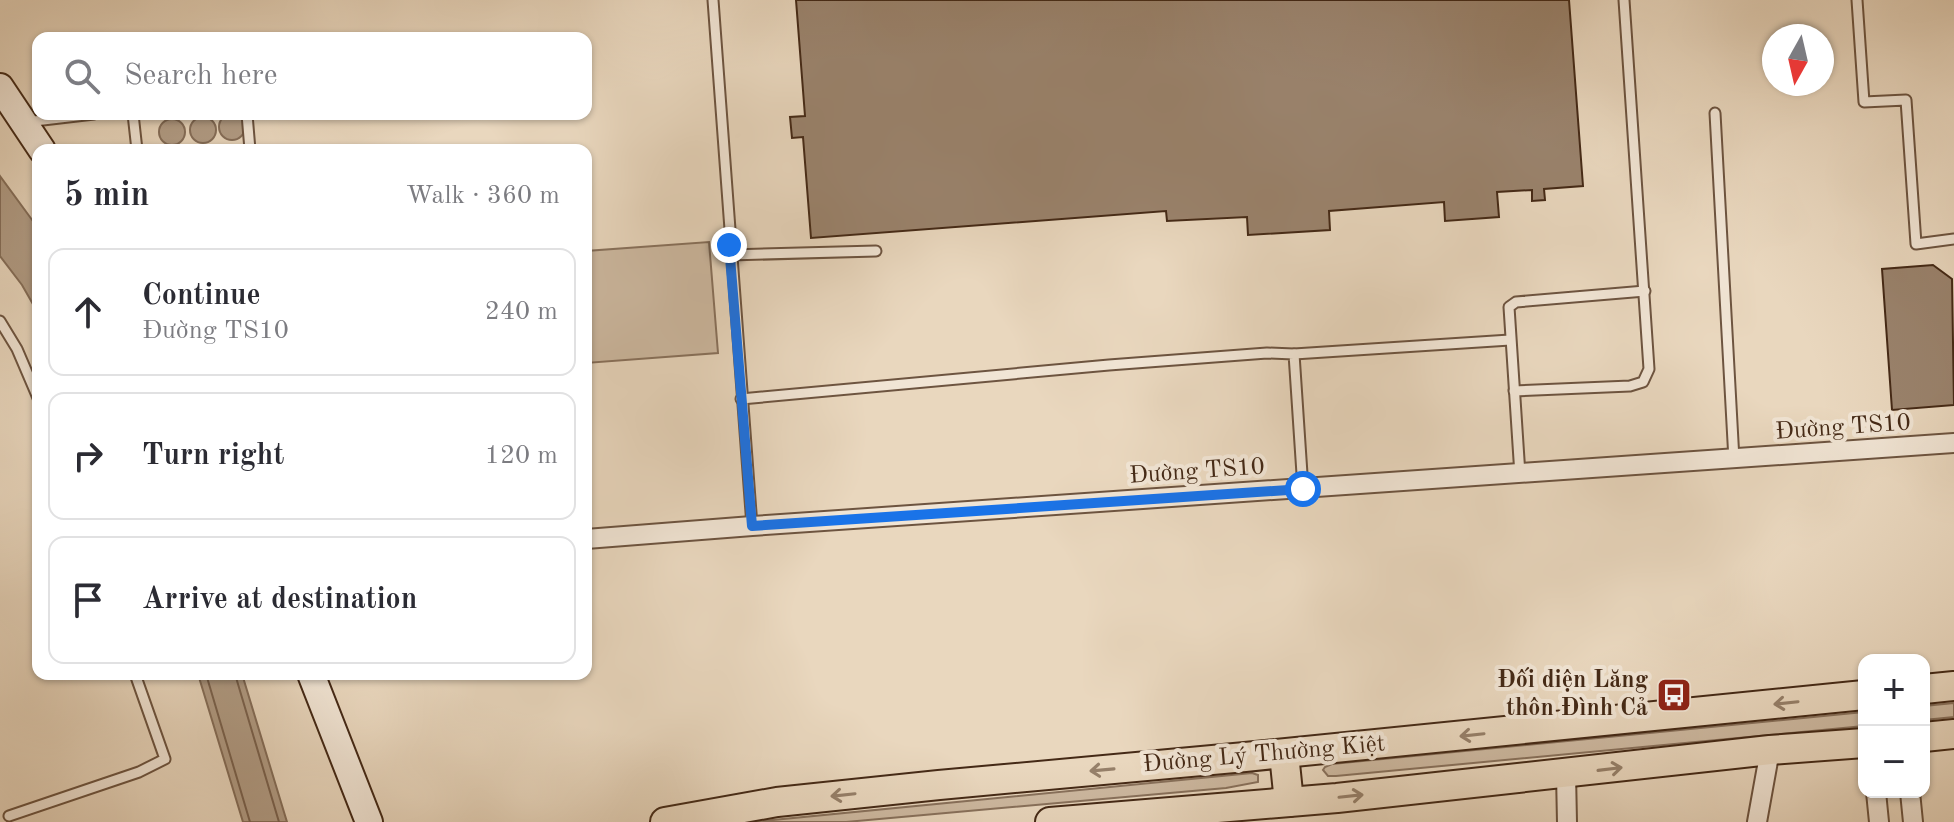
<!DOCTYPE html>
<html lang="en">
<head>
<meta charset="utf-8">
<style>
  body { margin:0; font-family:"Old Standard TT",serif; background:#f2f2f3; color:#2b2b33 }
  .controls { position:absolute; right:24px; bottom:24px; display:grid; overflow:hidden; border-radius:16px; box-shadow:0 2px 6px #0004 }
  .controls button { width:72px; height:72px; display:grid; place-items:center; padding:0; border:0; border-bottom:2px solid #e1e1e2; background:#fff; color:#2b2b33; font:40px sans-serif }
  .compass { position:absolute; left:1762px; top:24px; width:72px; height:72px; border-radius:50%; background:#fff; box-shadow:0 2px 6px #0004; rotate:188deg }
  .stop { position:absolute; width:24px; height:24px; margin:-18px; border:6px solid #1a73e8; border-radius:50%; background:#fff }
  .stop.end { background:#1a73e8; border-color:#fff; box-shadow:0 2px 8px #0008 }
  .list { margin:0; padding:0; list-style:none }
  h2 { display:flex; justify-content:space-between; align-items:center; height:104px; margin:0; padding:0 32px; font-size:34px }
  h2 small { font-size:26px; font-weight:400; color:#7c7c81 }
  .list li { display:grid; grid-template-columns:52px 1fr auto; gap:24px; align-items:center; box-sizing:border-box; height:128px; margin:0 16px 16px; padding:0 16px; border:2px solid #e1e1e2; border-radius:16px }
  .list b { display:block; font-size:30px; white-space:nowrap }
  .list p { margin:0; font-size:26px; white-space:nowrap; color:#7c7c81 }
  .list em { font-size:26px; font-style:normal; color:#7c7c81 }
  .icon { flex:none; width:44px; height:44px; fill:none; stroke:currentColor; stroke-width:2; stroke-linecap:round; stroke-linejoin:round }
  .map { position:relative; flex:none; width:1954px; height:822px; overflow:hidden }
  .search { position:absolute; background:#fff; box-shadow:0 2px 6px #0004; left:32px; top:32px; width:560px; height:88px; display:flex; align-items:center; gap:20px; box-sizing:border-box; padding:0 28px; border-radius:16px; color:#7c7c81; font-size:30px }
  .panel { position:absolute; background:#fff; box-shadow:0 2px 6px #0004; left:32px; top:144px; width:560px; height:536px; border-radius:16px }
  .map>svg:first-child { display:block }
  .green { fill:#cdb9a1; stroke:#88715c; stroke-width:2 }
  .water { fill:#b19c85; stroke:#856e59; stroke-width:2 }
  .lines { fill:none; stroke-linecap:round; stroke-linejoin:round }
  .shore { stroke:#7a624e; stroke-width:2 }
  .building { fill:#9a836d; stroke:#442916; stroke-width:2 }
  .lane-casing { stroke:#6d5440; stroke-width:13 }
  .street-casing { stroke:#6d5440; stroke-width:22 }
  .secondary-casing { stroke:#442916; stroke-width:30 }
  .primary-casing { stroke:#442916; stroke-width:32 }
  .lane { stroke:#f1e5d5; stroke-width:9 }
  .street { stroke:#f1e5d5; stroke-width:18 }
  .secondary { stroke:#f1e5d5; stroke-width:26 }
  .primary { stroke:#e9d7be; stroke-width:28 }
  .oneway { stroke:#96806a }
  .route { stroke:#1a73e8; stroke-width:10 }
  .labels { text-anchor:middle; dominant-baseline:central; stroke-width:8; stroke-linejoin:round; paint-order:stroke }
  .street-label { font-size:24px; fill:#442916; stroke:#f1e5d5 }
  .poi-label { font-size:24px; font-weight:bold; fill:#442916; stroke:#f1e5d5; text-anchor:end }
</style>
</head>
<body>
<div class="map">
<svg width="1954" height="822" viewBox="0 0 1954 822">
  <rect width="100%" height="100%" fill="#e9d7be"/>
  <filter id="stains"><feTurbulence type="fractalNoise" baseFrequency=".0025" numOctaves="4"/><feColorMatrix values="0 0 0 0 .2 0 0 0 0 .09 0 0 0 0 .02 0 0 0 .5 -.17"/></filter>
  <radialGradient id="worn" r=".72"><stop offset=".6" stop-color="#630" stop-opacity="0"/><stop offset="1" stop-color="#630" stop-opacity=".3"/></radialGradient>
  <g class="green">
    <path d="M 709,242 L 718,353 L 586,363 L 586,251 Z"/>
    <path d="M 1954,703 L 1954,717 L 1924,720 L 1924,706 Z"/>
    <path d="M 1864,712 L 1864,726 L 1336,776 L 1328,776 L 1323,770 L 1325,767 L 1332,764 Z"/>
    <path d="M 1252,773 L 1258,775 L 1258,782 L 1226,788 L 846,822 L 753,822 Z"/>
  </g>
  <g class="water">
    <circle cx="232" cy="127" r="13"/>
    <circle cx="203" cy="130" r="13"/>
    <circle cx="172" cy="132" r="13"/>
    <path d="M 0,176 L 38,228 L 38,313 L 22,285 L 0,256 Z"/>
    <path d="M 198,674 L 242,674 L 287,822 L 243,822 Z"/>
  </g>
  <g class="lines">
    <g class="shore">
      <path d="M 206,674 L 250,822"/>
      <path d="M 235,674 L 279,822"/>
    </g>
  </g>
  <g class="building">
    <path d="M 796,0 L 1569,0 L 1583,186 L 1544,189 L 1545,200 L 1532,201 L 1532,190 L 1497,192 L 1499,217 L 1445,221 L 1444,202 L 1329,211 L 1330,230 L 1248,235 L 1247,217 L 1167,221 L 1166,211 L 811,238 L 803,137 L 792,138 L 790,117 L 805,116 Z"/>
    <path d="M 1933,265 L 1952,279 L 1954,405 L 1892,410 L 1882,269 Z"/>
  </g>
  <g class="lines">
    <g class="lane-casing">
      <g id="lane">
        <path d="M 713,0 L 752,526"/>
        <path d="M 1857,0 L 1864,102 L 1906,100 L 1916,244 L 1954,239"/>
        <path d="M 1715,113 L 1734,460"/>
        <path d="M 133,114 L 137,150"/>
        <path d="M 247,114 L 250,150"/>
        <path d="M 26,122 L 94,114"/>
        <path d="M 730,255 L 876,251"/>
        <path d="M 0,321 L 17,349 L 38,398"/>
        <path d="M 1294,354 L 1510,340"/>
        <path d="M 1514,391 L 1630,386 L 1643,382 L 1649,369 L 1624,0"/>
        <path d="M 741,399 L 1109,365 L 1267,353 L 1294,354 L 1303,489"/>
        <path d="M 1520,475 L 1509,307 L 1516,302 L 1645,291"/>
        <path d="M 9,816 L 139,772 L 165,759 L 135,674"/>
      </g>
    </g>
    <g class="street-casing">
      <g id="street">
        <path d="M 586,539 L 752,526 L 1954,443"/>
        <path d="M 1566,774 L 1567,822"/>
        <path d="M 1876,792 L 1879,822"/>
        <path d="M 1910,792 L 1913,822"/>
        <path d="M 1757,822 L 1770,750"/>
      </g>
    </g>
    <g class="secondary-casing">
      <g id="secondary">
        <path d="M 0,87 L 42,150"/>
        <path d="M 311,674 L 369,822"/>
      </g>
    </g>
    <g class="primary-casing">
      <g id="primary">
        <path d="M 1924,689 L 1954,686"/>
        <path d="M 1924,737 L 1954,734"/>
        <path d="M 1284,754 L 1289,802"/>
        <path d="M 665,822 L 777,802 L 939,785 L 1245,757 L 1864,695"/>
        <path d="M 1050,822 L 1337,798 L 1770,750 L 1864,743"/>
      </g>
    </g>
    <use href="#lane" class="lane"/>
    <use href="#street" class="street"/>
    <use href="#secondary" class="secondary"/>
    <use href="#primary" class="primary"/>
  </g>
  <defs><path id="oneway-shaft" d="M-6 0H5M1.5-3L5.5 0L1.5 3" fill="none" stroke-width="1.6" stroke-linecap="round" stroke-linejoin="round" transform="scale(2)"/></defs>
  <g class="oneway">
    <use href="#oneway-shaft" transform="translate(1786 703) rotate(174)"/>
    <use href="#oneway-shaft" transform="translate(1472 735) rotate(174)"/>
    <use href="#oneway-shaft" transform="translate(1610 769) rotate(-7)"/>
    <use href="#oneway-shaft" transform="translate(1102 770) rotate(175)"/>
    <use href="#oneway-shaft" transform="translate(843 795) rotate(174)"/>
    <use href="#oneway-shaft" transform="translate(1351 796) rotate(-6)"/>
  </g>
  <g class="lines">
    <path class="route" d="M 729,245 L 752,526 L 1303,489"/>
  </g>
  <defs>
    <g id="bus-square" transform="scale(1.8)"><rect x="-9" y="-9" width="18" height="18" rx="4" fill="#8f2418" stroke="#f1e5d5"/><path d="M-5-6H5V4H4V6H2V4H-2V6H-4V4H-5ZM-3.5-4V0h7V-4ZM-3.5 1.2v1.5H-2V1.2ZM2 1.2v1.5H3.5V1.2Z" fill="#fff"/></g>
  </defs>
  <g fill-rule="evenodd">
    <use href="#bus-square" x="1674" y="695"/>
  </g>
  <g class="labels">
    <g class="street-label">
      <text transform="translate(1843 428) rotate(-4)">Đường TS10</text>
      <text transform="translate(1197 472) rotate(-4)">Đường TS10</text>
      <text transform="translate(1264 755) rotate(-5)">Đường Lý Thường Kiệt</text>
    </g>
    <g class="poi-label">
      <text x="1648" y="681">Đối diện Lăng<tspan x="1648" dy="28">thôn Đình Cả</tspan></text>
    </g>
  </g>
  <rect width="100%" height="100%" filter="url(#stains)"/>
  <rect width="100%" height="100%" fill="url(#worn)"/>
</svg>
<div class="controls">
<button>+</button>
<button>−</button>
</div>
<svg class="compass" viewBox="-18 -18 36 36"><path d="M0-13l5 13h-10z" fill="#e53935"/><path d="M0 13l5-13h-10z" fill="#7c7c81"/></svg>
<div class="stop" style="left:1303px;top:489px"></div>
<div class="stop end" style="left:729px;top:245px"></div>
<div class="search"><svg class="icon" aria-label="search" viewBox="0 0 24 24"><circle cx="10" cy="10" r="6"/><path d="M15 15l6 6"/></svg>Search here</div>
<section class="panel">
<h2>5 min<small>Walk · 360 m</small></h2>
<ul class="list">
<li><svg class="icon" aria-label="ahead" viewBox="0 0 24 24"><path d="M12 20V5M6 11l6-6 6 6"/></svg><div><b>Continue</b><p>Đường TS10</p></div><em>240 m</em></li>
<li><svg class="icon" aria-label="right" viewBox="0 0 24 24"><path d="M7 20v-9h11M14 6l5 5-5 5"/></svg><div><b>Turn right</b></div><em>120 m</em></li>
<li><svg class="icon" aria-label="arrive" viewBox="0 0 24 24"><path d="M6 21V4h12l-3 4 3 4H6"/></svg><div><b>Arrive at destination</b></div></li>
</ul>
</section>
</div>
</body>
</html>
